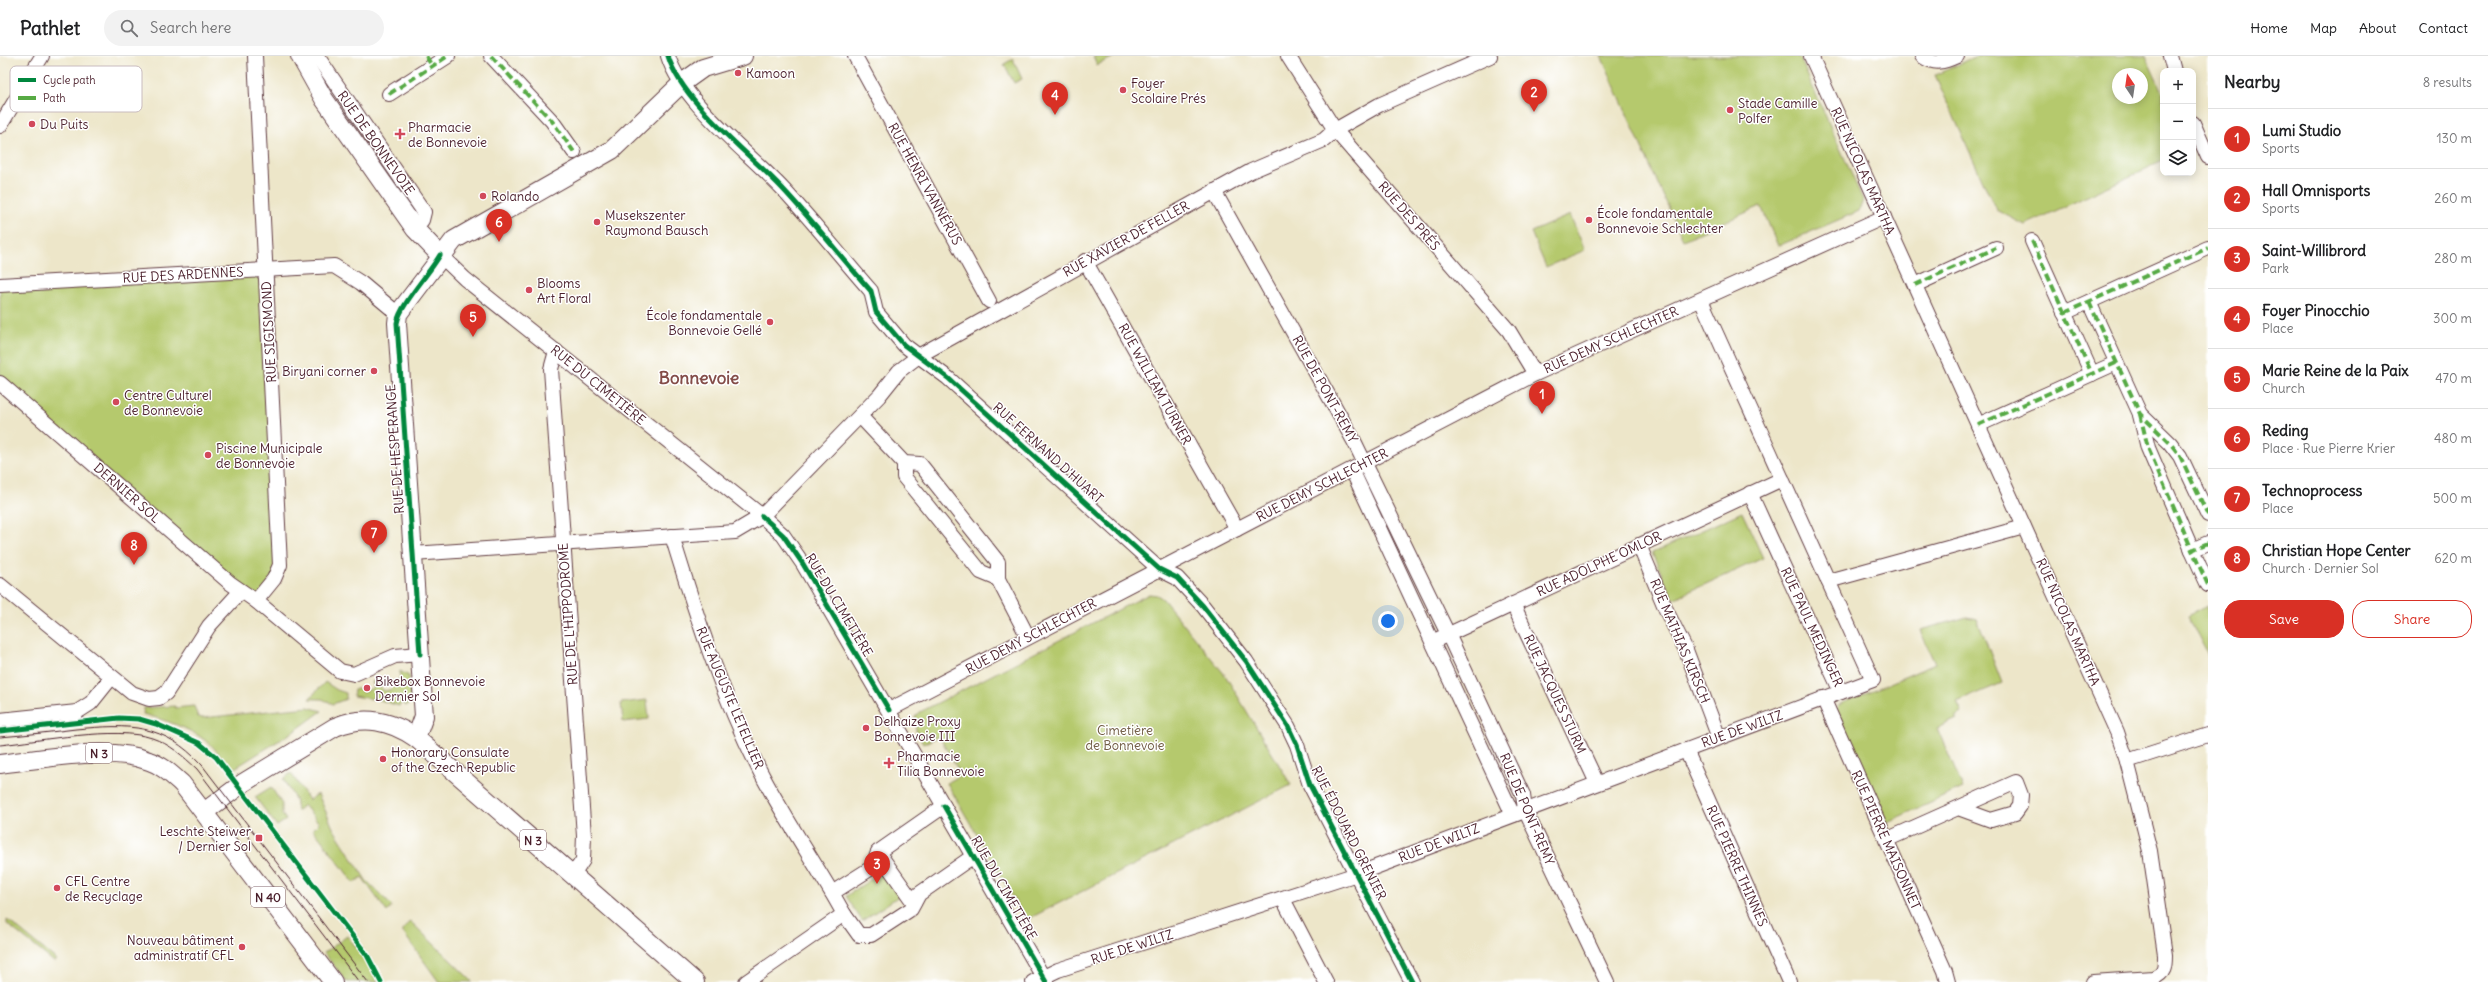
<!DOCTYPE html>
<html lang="en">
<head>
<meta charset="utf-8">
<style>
  body { margin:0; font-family:Delius,sans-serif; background:#f2f2f2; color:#202124 }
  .controls { position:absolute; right:12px; top:12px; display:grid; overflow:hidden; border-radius:8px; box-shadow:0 2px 10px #0003 }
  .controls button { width:36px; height:36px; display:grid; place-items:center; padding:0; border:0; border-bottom:1px solid #e0e0e0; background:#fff; color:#202124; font:20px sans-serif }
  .compass { position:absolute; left:2112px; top:12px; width:36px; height:36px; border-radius:50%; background:#fff; box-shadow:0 2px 10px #0003; rotate:347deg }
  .you { position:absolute; left:1388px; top:565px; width:14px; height:14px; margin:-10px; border:3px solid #fff; border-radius:50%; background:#1a73e8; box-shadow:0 0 0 6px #1a73e833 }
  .badge { display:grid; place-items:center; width:26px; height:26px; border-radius:50%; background:#d93025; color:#fff; font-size:13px; font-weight:700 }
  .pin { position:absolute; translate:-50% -33px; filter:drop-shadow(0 1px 2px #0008) }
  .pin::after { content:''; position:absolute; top:21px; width:14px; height:12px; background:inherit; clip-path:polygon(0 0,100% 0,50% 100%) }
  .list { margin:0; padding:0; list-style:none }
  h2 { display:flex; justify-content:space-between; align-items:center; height:52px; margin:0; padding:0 16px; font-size:17px }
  h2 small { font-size:13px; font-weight:400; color:#757577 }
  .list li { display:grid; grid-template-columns:26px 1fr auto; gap:12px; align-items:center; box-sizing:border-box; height:60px; padding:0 16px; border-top:1px solid #e0e0e0 }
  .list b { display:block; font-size:15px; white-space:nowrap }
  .list p { margin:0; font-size:13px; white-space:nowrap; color:#757577 }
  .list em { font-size:13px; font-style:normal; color:#757577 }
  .actions { display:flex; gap:8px; padding:12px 16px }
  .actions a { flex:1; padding:9px 0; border:1px solid #d93025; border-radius:16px; text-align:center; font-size:14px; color:#d93025 }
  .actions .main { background:#d93025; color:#fff }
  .icon { flex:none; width:22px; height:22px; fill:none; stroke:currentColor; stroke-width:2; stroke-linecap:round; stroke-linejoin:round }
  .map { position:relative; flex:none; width:2208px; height:926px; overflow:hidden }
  header { display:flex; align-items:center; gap:24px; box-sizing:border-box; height:56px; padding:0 20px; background:#fff; border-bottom:1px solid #e0e0e0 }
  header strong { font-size:19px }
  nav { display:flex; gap:22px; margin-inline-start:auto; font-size:14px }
  .search { width:280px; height:36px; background:#f2f2f2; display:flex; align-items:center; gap:10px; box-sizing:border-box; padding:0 14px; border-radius:22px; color:#757577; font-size:15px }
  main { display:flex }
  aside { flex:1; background:#fff }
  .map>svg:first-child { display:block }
  .green { fill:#b5c96d; stroke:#80744c; fill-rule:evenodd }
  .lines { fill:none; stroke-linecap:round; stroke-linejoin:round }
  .minor-casing { stroke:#623d43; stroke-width:16 }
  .major-casing { stroke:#623d43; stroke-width:20 }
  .minor { stroke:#fff; stroke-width:14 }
  .major { stroke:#fff; stroke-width:18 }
  .tram { stroke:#4a1f2b; stroke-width:1 }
  .quiet { stroke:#57aa44; stroke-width:4; stroke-dasharray:8 4; stroke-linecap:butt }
  .cycleway-casing { stroke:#fff; stroke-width:8 }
  .cycleway { stroke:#00873e; stroke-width:5 }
  .poi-dot { fill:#d1495b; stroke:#fff; stroke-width:1.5 }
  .labels { text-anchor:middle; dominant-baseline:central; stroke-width:3; stroke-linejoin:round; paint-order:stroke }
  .shield { fill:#fff; stroke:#80626b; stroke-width:1 }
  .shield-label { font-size:12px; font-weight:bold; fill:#4a1f2b }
  .poi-label { font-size:13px; fill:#4a1f2b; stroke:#fff; text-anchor:start }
  .street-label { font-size:13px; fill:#4a1f2b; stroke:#fff }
  .park-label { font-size:13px; fill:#6f5a42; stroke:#fff }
  .district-label { font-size:17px; font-weight:bold; fill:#844d49; stroke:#fff }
  .key { fill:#fff; stroke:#c9bcbf; stroke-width:1 }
  .key-label { font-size:11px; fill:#4a1f2b }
</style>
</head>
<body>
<header>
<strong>Pathlet</strong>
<div class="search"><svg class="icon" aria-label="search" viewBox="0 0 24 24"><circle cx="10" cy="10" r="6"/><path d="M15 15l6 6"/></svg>Search here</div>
<nav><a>Home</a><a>Map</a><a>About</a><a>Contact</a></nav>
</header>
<main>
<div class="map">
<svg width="2208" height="926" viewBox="0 0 2208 926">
  <rect width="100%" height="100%" fill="#fff"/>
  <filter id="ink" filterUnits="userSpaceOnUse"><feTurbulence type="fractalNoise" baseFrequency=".025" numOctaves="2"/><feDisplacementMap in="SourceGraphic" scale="8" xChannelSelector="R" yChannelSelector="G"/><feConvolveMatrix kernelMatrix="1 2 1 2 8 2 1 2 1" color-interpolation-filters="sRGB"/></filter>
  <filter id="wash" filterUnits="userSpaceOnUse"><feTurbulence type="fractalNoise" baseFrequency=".012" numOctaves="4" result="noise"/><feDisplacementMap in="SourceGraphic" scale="16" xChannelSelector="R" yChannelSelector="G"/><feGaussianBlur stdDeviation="0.9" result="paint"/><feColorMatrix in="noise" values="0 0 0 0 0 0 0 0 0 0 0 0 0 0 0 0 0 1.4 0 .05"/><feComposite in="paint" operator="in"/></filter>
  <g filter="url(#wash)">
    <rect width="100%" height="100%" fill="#ede6c9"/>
    <g class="green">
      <path d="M 1093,0 L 1114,0 L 1114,1 L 1097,9 Z"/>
      <path d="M 1601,0 L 1799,0 L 1863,144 L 1859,155 L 1778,190 L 1761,150 L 1683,184 Z"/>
      <path d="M 1977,0 L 2146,0 L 2163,37 L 2163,105 L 2025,169 L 1996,154 L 1935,19 ZM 2118,18 L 2142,18 L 2142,42 L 2118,42 Z"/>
      <path d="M 1013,3 L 1022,23 L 1014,27 L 1004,8 Z"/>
      <path d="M 1570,159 L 1585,194 L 1546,211 L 1531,176 Z"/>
      <path d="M 266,214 L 280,509 L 256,545 L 0,327 L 0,229 Z"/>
      <path d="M 1742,456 L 1763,502 L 1673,543 L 1652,497 Z"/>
      <path d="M 1149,538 L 1157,539 L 1163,543 L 1225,619 L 1291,729 L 1026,864 L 947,727 L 961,719 L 939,680 L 923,688 L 916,675 L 915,661 L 920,656 Z"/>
      <path d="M 2208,550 L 2208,599 L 2188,560 Z"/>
      <path d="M 1967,561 L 1977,563 L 2002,627 L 1957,646 L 1962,657 L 1955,661 L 1957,663 L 1937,672 L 1963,732 L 1885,767 L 1836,655 L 1838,649 L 1935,608 L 1920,574 Z"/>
      <path d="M 400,615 L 409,620 L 412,645 L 406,650 L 402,647 L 399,650 L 380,644 L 353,640 L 354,634 L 360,632 L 363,637 L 374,631 L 372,626 L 380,622 C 378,628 379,631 385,635 L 392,633 L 400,621 Z"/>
      <path d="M 325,626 L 337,634 L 346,637 L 346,643 L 333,648 L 322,643 L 309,643 Z"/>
      <path d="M 647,644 L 649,663 L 623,666 L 621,647 Z"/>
      <path d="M 175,650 L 175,652 L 194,650 L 198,661 L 202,662 L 308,651 L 322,655 L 296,674 L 235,712 C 223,708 217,692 206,685 C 188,671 164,664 143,658 L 144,652 Z"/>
      <path d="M 291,717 L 309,744 L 318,738 L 333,772 L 366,824 L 392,850 L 387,856 L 362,821 L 354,827 L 313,773 L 319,767 L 304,749 L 297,755 L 295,743 L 283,723 Z"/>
      <path d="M 271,731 L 282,748 L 282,758 L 286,764 L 277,770 L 255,741 Z"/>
      <path d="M 882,816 L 899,840 L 862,865 L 846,840 Z"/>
      <path d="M 7,864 L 10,866 L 57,904 L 54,906 L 7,868 Z"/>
      <path d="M 410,865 L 473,926 L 439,926 L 402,875 Z"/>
      <path d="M 347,880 L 365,902 L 378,926 L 347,926 L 324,897 Z"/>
    </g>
  </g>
  <g filter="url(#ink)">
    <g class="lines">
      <g class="minor-casing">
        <g id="minor">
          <path d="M 255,0 L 280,509 L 274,523 L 256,545"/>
          <path d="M 317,0 L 424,156 L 422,164 L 415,173"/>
          <path d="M 491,0 L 552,65 L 574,96"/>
          <path d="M 668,0 C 682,46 748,96 782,132 C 813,165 841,201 871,235 L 876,256 L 904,289 L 948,322 L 1159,513 L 1177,522 L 1203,550 L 1246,605 L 1288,670 L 1297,689 L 1310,729 L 1412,926"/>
          <path d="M 855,0 L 989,245"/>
          <path d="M 1288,0 L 1335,74 L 1509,275 L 1535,318"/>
          <path d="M 1811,0 L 2117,676 L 2127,705 L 2150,795 L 2165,899 C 2165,911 2165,917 2153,922 L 2093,926"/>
          <path d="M 1922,0 C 1935,9 1944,6 1957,0"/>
          <path d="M 2170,0 L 2174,15"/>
          <path d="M 389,38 L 448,0"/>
          <path d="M 2193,67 L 2208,101"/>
          <path d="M 0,70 L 42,0"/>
          <path d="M 1214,135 L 1354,385 L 1448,578 L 1523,739 L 1525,754 L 1607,926"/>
          <path d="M 2032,185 L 2092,318"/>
          <path d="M 440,199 L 465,223 L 762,460 L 783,479 L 803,508 L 1046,926"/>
          <path d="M 1085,205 L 1237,473"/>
          <path d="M 0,229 L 334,210 L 361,227 L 398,258"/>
          <path d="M 1915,229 L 1996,192"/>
          <path d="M 2089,246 L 2140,358 L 2170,387 L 2180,400 L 2208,459"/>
          <path d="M 2064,257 L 2208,192"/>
          <path d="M 556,295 L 551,313 L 584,780 L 583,804 L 573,819"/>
          <path d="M 0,327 L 230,527 L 256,545 L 340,615 L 354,618 L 395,600 L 420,598"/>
          <path d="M 2140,359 L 2148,392 L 2192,494"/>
          <path d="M 860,360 L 904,407 L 920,408 L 998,506 L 998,523 L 1028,581"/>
          <path d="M 1978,369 L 2116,307"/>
          <path d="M 904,407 L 904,421 L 981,516 L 998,523"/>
          <path d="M 1352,414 L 1513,759"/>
          <path d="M 1750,437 L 1841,636"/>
          <path d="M 672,480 C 697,562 723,643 762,719 C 783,759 809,798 832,837"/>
          <path d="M 2208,487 L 2192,494 L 2208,529"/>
          <path d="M 1639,489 L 1667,556 L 1686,594 L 1719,682"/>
          <path d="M 413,498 L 735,476 L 762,460 L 879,340 L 899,315 L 920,299 L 1251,115 L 1324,84 L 1335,74 L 1379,49 L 1490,0"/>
          <path d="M 1828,525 L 2024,471"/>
          <path d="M 0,529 L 132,637 L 149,643 L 159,642 L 166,637 L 209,570 L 241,535"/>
          <path d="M 1513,548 L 1597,727"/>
          <path d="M 1434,585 L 1782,423"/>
          <path d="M 1823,642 L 1945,915 L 1948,926"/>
          <path d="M 889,654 L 1535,318 L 1884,161"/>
          <path d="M 0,664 L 77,656 L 91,647 L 111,622"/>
          <path d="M 1686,694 L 1789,926"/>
          <path d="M 2127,705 L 2208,679"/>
          <path d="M 1886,784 L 2016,726 L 2021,739 L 2020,750 L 2015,757 L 1991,764 L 1958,752"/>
          <path d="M 878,796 L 914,847"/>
          <path d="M 1283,843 L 1326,926"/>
          <path d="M 844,858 L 859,879 L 871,879 L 911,853 L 919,838 L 972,801"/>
          <path d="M 746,926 L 844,858 L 832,837 L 873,811 L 878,796 L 944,750"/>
          <path d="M 1033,926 L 1058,914 L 1357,818 L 1873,624 L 1701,244"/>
        </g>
      </g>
      <g class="major-casing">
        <g id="major">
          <path d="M 300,0 L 324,43 L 415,173 L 440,199"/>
          <path d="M 416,682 L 424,660 L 397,267 L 398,258 L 454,184 L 612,94 L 682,27 L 703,12 L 743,0"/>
          <path d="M 0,708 C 43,703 109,689 149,705 C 162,709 172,719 182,728 L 333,926"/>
          <path d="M 204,756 L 243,727 L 335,671 C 364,659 390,664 416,682 L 695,926"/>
        </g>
      </g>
      <use href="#minor" class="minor"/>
      <use href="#major" class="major"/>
      <g class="tram">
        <path d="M 0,681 C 25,679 51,676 76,673 C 130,668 163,667 202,709 L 368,926"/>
        <path d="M 0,689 C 39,685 117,670 152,682 C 170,688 183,700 197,713 L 359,926"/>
      </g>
      <g class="quiet">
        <path d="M 426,0 L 432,10"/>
        <path d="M 491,0 L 552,65 L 574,96"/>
        <path d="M 389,38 L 448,0"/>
        <path d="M 2032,185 L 2092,318"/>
        <path d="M 1915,229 L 1996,192"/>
        <path d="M 2089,246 L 2140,358 L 2170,387 L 2180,400 L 2208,459"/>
        <path d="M 2064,257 L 2208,192"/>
        <path d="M 2140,358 L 2148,392 L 2192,494"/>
        <path d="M 1978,369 L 2116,307"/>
        <path d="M 2208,487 L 2192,494 L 2208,529"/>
      </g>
      <g class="cycleway-casing">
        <g id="cycleway">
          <path d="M 668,0 C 682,46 748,96 782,132 C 813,165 841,201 871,235 L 876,256 L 904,289 L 948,322 L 1159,513 L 1177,522 L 1203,550 L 1246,605 L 1288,670 L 1297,689 L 1310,729 L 1412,926"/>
          <path d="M 762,460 L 783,479 L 803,508 L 889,654"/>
          <path d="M 420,598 L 397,267 C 400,249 429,218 440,199"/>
          <path d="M 0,675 L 119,662 L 139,663 L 156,668 L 199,687 L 216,701 L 367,899 L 381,926"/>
          <path d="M 944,750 L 1046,926"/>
        </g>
      </g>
      <use href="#cycleway" class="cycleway"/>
    </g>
  </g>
  <g class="poi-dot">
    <circle cx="738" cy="17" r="4"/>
    <circle cx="1123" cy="34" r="4"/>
    <circle cx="1730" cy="54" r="4"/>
    <circle cx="32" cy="68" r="4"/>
    <path d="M398 72h4v4h4v4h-4v4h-4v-4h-4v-4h4z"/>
    <circle cx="483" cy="140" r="4"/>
    <circle cx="1589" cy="164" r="4"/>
    <circle cx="597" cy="166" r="4"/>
    <circle cx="529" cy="234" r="4"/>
    <circle cx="770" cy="266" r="4"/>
    <circle cx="374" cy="315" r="4"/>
    <circle cx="116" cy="346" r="4"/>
    <circle cx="208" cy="399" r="4"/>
    <circle cx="367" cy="632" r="4"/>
    <circle cx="866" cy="672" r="4"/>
    <circle cx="383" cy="703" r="4"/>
    <path d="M887 701h4v4h4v4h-4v4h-4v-4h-4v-4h4z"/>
    <rect x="255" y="778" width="8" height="8" rx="2"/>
    <circle cx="57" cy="832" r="4"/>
    <circle cx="242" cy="891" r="4"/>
  </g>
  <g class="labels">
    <g class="shield">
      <rect x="86" y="687" width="26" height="20" rx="3"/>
      <rect x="520" y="774" width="26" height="20" rx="3"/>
      <rect x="251" y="831" width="34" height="20" rx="3"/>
    </g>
    <g class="shield-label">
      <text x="99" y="697">N 3</text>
      <text x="533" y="784">N 3</text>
      <text x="268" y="841">N 40</text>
    </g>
    <g class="poi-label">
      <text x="746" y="17">Kamoon</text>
      <text x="1131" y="27">Foyer<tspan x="1131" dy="15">Scolaire Prés</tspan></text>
      <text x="1738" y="47">Stade Camille<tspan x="1738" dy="15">Polfer</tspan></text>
      <text x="40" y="68">Du Puits</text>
      <text x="408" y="71">Pharmacie<tspan x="408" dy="15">de Bonnevoie</tspan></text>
      <text x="491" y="140">Rolando</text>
      <text x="1597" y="157">École fondamentale<tspan x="1597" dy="15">Bonnevoie Schlechter</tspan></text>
      <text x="605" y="159">Musekszenter<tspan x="605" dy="15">Raymond Bausch</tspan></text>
      <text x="537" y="227">Blooms<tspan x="537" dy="15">Art Floral</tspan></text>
      <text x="762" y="259" text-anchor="end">École fondamentale<tspan x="762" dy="15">Bonnevoie Gellé</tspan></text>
      <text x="366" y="315" text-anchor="end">Biryani corner</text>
      <text x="124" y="339">Centre Culturel<tspan x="124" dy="15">de Bonnevoie</tspan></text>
      <text x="216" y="392">Piscine Municipale<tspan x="216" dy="15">de Bonnevoie</tspan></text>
      <text x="375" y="625">Bikebox Bonnevoie<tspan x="375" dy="15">Dernier Sol</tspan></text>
      <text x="874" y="665">Delhaize Proxy<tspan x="874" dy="15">Bonnevoie III</tspan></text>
      <text x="391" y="696">Honorary Consulate<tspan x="391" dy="15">of the Czech Republic</tspan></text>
      <text x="897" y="700">Pharmacie<tspan x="897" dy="15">Tilia Bonnevoie</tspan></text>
      <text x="251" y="775" text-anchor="end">Leschte Steiwer<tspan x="251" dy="15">/ Dernier Sol</tspan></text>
      <text x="65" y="825">CFL Centre<tspan x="65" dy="15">de Recyclage</tspan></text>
      <text x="234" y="884" text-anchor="end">Nouveau bâtiment<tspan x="234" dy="15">administratif CFL</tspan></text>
    </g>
    <g class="street-label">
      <text transform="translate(376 87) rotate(55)">RUE DE BONNEVOIE</text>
      <text transform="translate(1863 115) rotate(66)">RUE NICOLAS MARTHA</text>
      <text transform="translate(925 128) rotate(61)">RUE HENRI VANNÉRUS</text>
      <text transform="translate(1409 160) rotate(49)">RUE DES PRÉS</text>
      <text transform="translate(1126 183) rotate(-29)">RUE XAVIER DE FELLER</text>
      <text transform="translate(183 219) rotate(-3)">RUE DES ARDENNES</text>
      <text transform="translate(269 276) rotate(-93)">RUE SIGISMOND</text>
      <text transform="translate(1611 284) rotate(-24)">RUE DEMY SCHLECHTER</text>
      <text transform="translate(1155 328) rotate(61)">RUE WILLIAM TURNER</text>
      <text transform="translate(598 329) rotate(39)">RUE DU CIMETIÈRE</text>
      <text transform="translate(1325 333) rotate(61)">RUE DE PONT-REMY</text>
      <text transform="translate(395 393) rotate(-94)">RUE DE HESPERANGE</text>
      <text transform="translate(1048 397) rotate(42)">RUE FERNAND D'HUART</text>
      <text transform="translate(1322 429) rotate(-27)">RUE DEMY SCHLECHTER</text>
      <text transform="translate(127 437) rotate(41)">DERNIER SOL</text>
      <text transform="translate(1599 508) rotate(-25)">RUE ADOLPHE OMLOR</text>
      <text transform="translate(839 549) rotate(59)">RUE DU CIMETIÈRE</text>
      <text transform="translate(568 558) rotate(-94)">RUE DE L'HIPPODROME</text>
      <text transform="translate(2068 566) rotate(66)">RUE NICOLAS MARTHA</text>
      <text transform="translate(1812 571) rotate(65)">RUE PAUL MEDINGER</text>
      <text transform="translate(1031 580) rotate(-28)">RUE DEMY SCHLECHTER</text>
      <text transform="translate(1680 585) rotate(67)">RUE MATHIAS KIRSCH</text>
      <text transform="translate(1555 638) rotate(65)">RUE JACQUES STURM</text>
      <text transform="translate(730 642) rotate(67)">RUE AUGUSTE LETELLIER</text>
      <text transform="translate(1742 673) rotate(-20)">RUE DE WILTZ</text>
      <text transform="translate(1527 753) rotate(67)">RUE DE PONT-REMY</text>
      <text transform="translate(1349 777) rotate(63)">RUE ÉDOUARD GRENIER</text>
      <text transform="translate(1886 784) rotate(66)">RUE PIERRE MAISONNET</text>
      <text transform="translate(1439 787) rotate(-21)">RUE DE WILTZ</text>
      <text transform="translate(1737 810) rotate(66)">RUE PIERRE THINNES</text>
      <text transform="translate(1004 832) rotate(60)">RUE DU CIMETIÈRE</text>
      <text transform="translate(1132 891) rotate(-18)">RUE DE WILTZ</text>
    </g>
    <g class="park-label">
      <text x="1125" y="674">Cimetière<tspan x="1125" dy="15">de Bonnevoie</tspan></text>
    </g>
    <g class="district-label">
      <text x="699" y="322">Bonnevoie</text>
    </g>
  </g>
  <rect x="10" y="10" width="132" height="46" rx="6" class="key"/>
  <rect x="18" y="22" width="18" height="4" fill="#00873e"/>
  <rect x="18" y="40" width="18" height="4" fill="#57aa44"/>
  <g class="key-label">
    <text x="43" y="28">Cycle path</text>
    <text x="43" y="46">Path</text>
  </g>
</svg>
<div class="controls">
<button>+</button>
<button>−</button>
<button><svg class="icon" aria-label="layers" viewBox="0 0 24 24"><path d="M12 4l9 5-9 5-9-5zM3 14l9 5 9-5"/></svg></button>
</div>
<svg class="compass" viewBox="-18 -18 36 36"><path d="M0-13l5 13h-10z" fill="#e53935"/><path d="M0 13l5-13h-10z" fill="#757577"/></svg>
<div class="you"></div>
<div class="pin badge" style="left:1542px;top:358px">1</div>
<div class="pin badge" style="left:1534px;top:56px">2</div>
<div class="pin badge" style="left:877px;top:828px">3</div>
<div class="pin badge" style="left:1055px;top:59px">4</div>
<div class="pin badge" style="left:473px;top:281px">5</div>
<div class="pin badge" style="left:499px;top:186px">6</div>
<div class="pin badge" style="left:374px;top:497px">7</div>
<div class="pin badge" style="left:134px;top:509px">8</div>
</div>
<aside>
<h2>Nearby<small>8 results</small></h2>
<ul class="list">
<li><span class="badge">1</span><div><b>Lumi Studio</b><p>Sports</p></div><em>130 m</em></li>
<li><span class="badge">2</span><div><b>Hall Omnisports</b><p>Sports</p></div><em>260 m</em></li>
<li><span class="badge">3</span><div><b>Saint-Willibrord</b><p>Park</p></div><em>280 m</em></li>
<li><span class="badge">4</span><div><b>Foyer Pinocchio</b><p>Place</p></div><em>300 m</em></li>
<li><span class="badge">5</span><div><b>Marie Reine de la Paix</b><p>Church</p></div><em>470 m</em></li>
<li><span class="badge">6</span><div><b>Reding</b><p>Place · Rue Pierre Krier</p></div><em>480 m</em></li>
<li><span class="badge">7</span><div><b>Technoprocess</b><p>Place</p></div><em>500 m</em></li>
<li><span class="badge">8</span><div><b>Christian Hope Center</b><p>Church · Dernier Sol</p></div><em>620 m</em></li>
</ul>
<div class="actions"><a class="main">Save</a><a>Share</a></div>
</aside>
</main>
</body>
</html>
